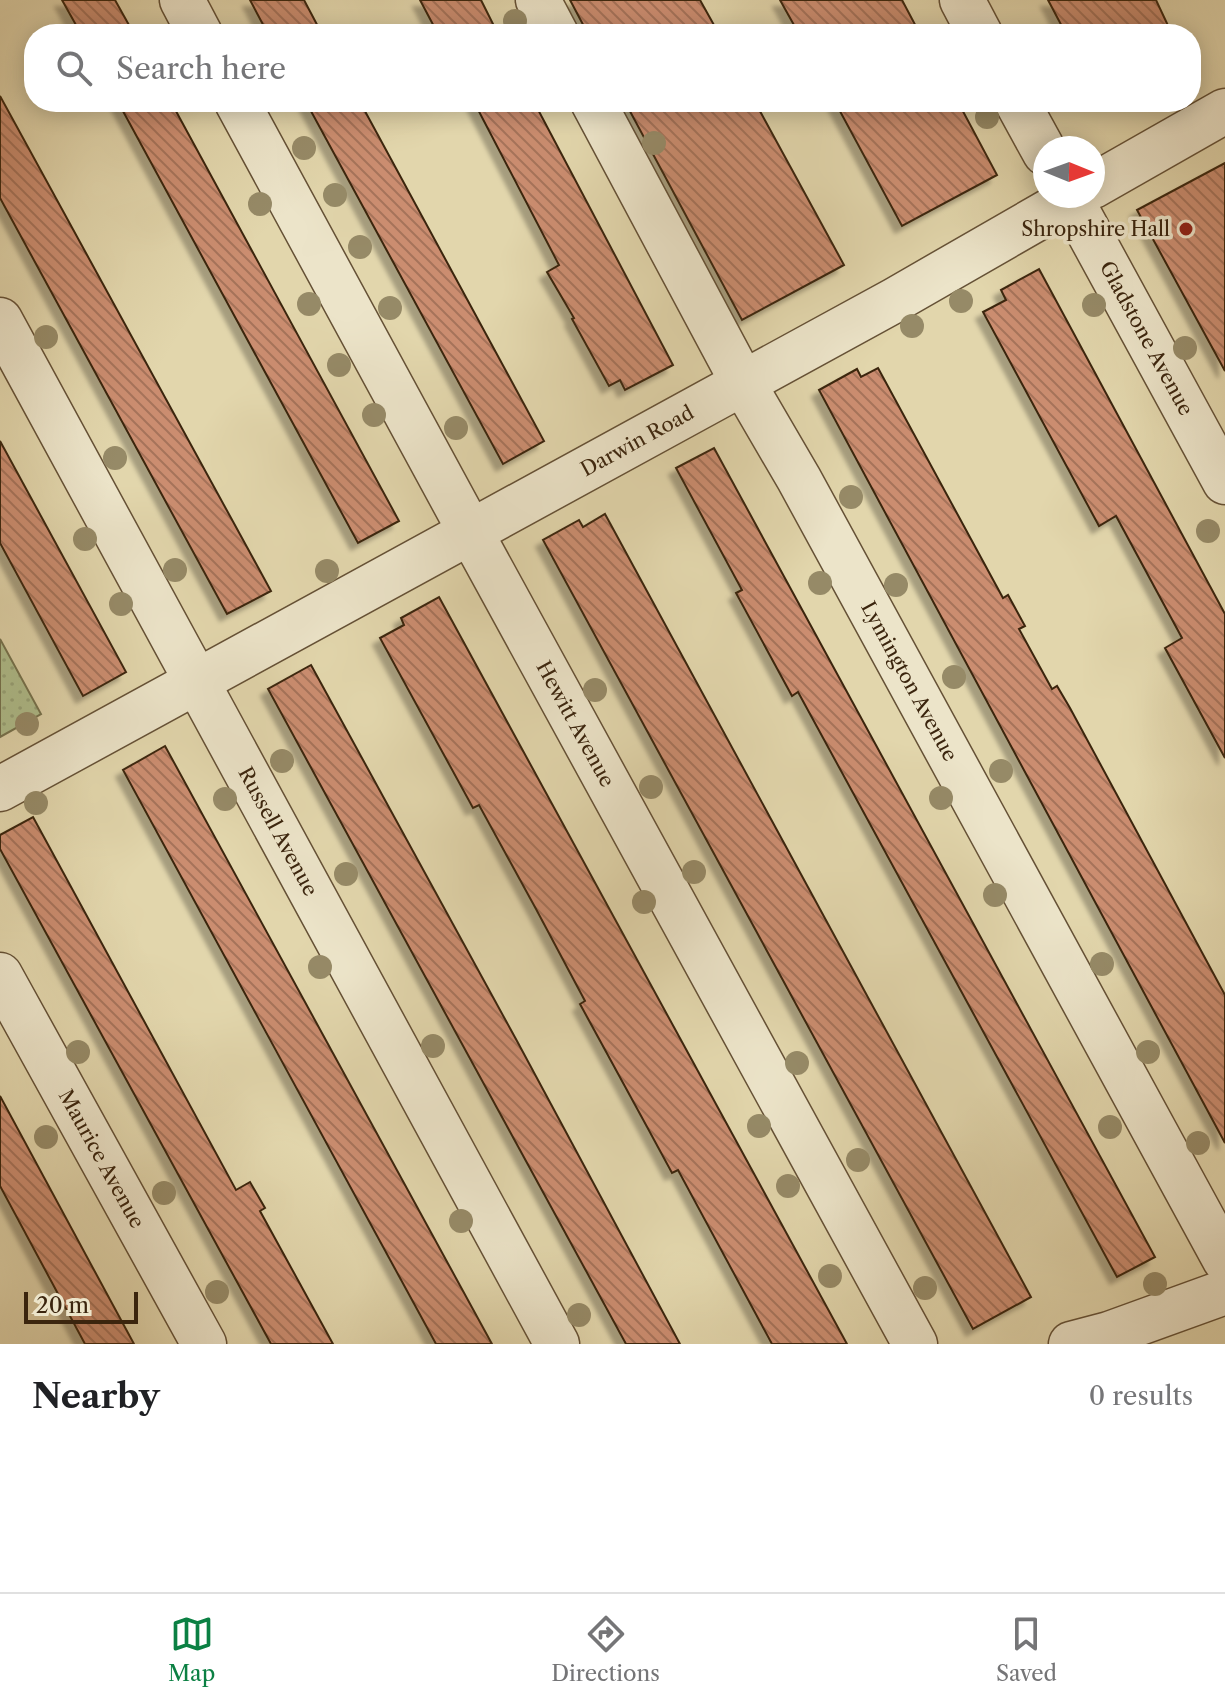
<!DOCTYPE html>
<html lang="en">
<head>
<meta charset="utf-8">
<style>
  body { margin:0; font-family:"Libre Caslon Text",serif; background:#f2f2f2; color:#202124 }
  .compass { position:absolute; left:1033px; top:136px; width:72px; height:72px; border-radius:50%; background:#fff; box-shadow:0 4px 20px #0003; rotate:91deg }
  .scale { position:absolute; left:24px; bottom:20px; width:114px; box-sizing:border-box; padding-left:8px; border:4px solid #3b250e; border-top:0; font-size:22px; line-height:28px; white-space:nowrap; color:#3b250e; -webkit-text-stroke:6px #ece4c9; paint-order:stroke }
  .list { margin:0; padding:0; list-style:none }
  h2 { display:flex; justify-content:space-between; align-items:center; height:104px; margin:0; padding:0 32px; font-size:34px }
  h2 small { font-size:26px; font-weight:400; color:#757577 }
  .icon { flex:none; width:44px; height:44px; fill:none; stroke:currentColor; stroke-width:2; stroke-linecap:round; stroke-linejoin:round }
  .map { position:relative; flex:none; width:1225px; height:1344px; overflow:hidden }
  .search { position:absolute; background:#fff; box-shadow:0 4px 20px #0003; left:24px; right:24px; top:24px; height:88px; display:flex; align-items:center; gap:20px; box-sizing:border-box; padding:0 28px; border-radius:32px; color:#757577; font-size:30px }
  .sheet { height:248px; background:#fff }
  nav { display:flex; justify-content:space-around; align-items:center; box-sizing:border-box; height:112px; border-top:2px solid #e0e0e0; background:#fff; font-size:22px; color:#757577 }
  nav a { display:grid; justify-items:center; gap:4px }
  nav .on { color:#0b8043 }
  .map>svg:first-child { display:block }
  .park { fill:url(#park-dots); stroke:#75724d; stroke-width:2 }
  .building { fill:url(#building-back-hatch); stroke:#3b250e; stroke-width:2; filter:url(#shadow) }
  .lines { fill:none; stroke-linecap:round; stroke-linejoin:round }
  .minor-casing { stroke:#655136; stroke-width:47 }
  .minor { stroke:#ece4c9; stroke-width:44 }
  .tree { fill:#968a67 }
  .poi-dot { fill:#8f2418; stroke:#ece4c9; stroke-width:3 }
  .labels { text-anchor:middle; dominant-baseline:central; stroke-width:7; stroke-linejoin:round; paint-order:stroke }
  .poi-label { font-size:20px; fill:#3b250e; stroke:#ece4c9; text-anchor:end }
  .street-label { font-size:20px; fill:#3b250e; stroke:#ece4c9 }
</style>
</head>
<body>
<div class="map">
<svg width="1225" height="1344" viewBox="0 0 1225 1344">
  <defs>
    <pattern id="park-dots" width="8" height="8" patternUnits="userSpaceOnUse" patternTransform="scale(2)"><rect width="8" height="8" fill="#afbe8c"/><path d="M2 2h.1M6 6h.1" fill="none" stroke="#97a378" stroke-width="1.8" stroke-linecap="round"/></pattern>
    <pattern id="building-back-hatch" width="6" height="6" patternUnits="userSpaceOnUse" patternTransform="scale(2)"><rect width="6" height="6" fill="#cb8d70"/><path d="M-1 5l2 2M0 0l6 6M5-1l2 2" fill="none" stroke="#a6735a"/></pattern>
    <filter id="shadow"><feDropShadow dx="-7" dy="7" stdDeviation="2" flood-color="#0004"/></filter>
  </defs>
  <rect width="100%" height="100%" fill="#e2d6ac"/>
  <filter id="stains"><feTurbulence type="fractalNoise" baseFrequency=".0025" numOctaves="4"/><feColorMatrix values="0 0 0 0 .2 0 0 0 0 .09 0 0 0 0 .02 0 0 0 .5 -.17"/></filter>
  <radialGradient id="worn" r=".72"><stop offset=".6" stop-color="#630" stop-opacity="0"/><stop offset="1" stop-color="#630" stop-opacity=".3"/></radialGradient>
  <path class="park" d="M 0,639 L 41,714 L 0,737 Z"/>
  <g class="building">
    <path d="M 62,0 L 115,0 L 134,34 L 81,34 Z"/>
    <path d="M 250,0 L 304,0 L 322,34 L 268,34 Z"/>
    <path d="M 420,0 L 481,0 L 498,34 L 438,34 Z"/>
    <path d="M 570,0 L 700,0 L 719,34 L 588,34 Z"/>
    <path d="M 780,0 L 902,0 L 920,34 L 799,34 Z"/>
    <path d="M 1048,0 L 1156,0 L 1172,34 L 1066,34 Z"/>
    <path d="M 0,96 L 271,591 L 227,614 L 0,198 Z"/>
    <path d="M 118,102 L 171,102 L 399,521 L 358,543 Z"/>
    <path d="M 306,102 L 360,102 L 544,441 L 503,464 Z"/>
    <path d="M 474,102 L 534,102 L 673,365 L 625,390 L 620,380 L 609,386 L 572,319 L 574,318 L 547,272 L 559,265 Z"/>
    <path d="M 625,102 L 755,102 L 844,265 L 742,320 Z"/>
    <path d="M 835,102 L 958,102 L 997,175 L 902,226 Z"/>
    <path d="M 1225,163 L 1225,371 L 1137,210 Z"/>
    <path d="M 1039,269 L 1225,614 L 1225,758 L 1165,648 L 1182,638 L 1116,516 L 1099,526 L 983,312 L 1006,300 L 1001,290 Z"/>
    <path d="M 878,368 L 1003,598 L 1008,595 L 1025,626 L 1019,629 L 1052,689 L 1057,686 L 1070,708 L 1225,995 L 1225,1143 L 819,390 L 857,369 L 861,377 Z"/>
    <path d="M 0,441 L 126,672 L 83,696 L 0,543 Z"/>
    <path d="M 714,448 L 1155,1257 L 1117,1277 L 798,692 L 792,696 L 736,593 L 742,590 L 676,468 Z"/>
    <path d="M 605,514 L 1031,1297 L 973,1329 L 543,540 L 579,520 L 583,527 Z"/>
    <path d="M 439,597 L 847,1344 L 772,1344 L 678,1170 L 672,1173 L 646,1125 L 580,1004 L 585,1001 L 536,909 L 479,805 L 473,808 L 380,638 L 404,625 L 401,618 Z"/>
    <path d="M 311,665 L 517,1041 L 680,1344 L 626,1344 L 268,689 Z"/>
    <path d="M 165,746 L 492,1344 L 436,1344 L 123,770 Z"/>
    <path d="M 33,817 L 236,1190 L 250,1182 L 265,1208 L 260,1211 L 333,1344 L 271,1344 L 0,849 L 0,835 Z"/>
    <path d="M 0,1096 L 134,1344 L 85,1344 L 0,1186 Z"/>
  </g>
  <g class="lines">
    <g class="minor-casing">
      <g id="minor">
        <path d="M 182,0 L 200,34"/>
        <path d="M 538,0 L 556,34"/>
        <path d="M 962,0 L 980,34"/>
        <path id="s1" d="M 237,102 L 471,533 L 915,1344"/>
        <path id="s2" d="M 593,102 L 743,383 L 799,479 L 1225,1260"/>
        <path d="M 1017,102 L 1045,153"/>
        <path d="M 1093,186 L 1225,111"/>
        <path id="s3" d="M 1069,196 L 1225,482"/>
        <path id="s4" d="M 0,320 L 557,1344"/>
        <path id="s5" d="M 0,789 L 895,300 L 1076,196"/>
        <path id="s6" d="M 0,975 L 204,1344"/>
        <path d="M 1071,1344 L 1109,1334 L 1225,1292"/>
      </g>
    </g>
    <use href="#minor" class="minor"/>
  </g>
  <g class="tree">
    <circle cx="515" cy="21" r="12"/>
    <circle cx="987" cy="117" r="12"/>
    <circle cx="654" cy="143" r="12"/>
    <circle cx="304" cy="148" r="12"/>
    <circle cx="335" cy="195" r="12"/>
    <circle cx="260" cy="204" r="12"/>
    <circle cx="360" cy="247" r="12"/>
    <circle cx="961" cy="301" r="12"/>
    <circle cx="309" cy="304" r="12"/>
    <circle cx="1094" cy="305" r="12"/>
    <circle cx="390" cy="308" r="12"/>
    <circle cx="912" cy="326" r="12"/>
    <circle cx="46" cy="337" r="12"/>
    <circle cx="1185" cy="348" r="12"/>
    <circle cx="339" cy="365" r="12"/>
    <circle cx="374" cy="415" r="12"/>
    <circle cx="456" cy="428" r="12"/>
    <circle cx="115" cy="458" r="12"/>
    <circle cx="851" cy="497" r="12"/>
    <circle cx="1208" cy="531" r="12"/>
    <circle cx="85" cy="539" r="12"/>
    <circle cx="175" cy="570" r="12"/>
    <circle cx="327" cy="571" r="12"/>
    <circle cx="820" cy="583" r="12"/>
    <circle cx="896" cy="585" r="12"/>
    <circle cx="121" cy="604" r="12"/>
    <circle cx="954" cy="677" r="12"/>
    <circle cx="595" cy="690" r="12"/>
    <circle cx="27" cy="724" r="12"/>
    <circle cx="282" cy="761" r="12"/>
    <circle cx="1001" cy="771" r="12"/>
    <circle cx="651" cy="787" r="12"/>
    <circle cx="941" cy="798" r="12"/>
    <circle cx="225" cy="799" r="12"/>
    <circle cx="36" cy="803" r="12"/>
    <circle cx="694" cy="872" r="12"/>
    <circle cx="346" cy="874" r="12"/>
    <circle cx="995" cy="895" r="12"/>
    <circle cx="644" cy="902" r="12"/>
    <circle cx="1102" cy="964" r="12"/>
    <circle cx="320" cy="967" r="12"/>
    <circle cx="433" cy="1046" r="12"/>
    <circle cx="78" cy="1052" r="12"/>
    <circle cx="1148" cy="1052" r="12"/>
    <circle cx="797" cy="1063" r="12"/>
    <circle cx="759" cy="1126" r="12"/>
    <circle cx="1110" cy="1127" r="12"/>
    <circle cx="46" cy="1137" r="12"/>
    <circle cx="1198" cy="1143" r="12"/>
    <circle cx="858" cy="1160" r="12"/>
    <circle cx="788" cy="1186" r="12"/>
    <circle cx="164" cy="1193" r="12"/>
    <circle cx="461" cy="1221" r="12"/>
    <circle cx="830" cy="1276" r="12"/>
    <circle cx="1155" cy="1284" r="12"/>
    <circle cx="925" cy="1288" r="12"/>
    <circle cx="217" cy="1292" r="12"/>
    <circle cx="579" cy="1315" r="12"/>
  </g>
  <circle class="poi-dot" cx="1186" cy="229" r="8"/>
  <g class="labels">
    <g class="poi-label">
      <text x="1170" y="229">Shropshire Hall</text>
    </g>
    <g class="street-label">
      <text stroke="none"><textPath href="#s3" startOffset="162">Gladstone Avenue</textPath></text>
      <text stroke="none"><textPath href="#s5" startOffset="726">Darwin Road</textPath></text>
      <text stroke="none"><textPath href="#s2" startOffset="660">Lymington Avenue</textPath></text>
      <text stroke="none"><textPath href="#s1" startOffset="708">Hewitt Avenue</textPath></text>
      <text stroke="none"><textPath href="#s4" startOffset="582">Russell Avenue</textPath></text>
      <text stroke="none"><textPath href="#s6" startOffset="210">Maurice Avenue</textPath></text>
    </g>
  </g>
  <rect width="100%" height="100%" filter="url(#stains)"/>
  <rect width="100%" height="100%" fill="url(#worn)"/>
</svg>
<svg class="compass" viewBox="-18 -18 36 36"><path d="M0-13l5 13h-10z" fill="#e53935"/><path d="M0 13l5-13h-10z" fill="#757577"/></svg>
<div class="scale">20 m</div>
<div class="search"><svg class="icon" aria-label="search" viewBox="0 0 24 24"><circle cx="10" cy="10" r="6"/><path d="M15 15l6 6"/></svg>Search here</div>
</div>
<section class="sheet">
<h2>Nearby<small>0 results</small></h2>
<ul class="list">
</ul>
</section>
<nav>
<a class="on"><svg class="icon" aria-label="map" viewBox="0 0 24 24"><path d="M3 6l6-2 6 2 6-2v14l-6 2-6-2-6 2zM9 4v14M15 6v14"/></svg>Map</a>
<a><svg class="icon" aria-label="directions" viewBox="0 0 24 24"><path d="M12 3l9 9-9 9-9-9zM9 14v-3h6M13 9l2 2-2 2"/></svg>Directions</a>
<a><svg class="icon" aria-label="saved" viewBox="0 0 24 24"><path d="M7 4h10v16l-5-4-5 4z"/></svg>Saved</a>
</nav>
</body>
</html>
